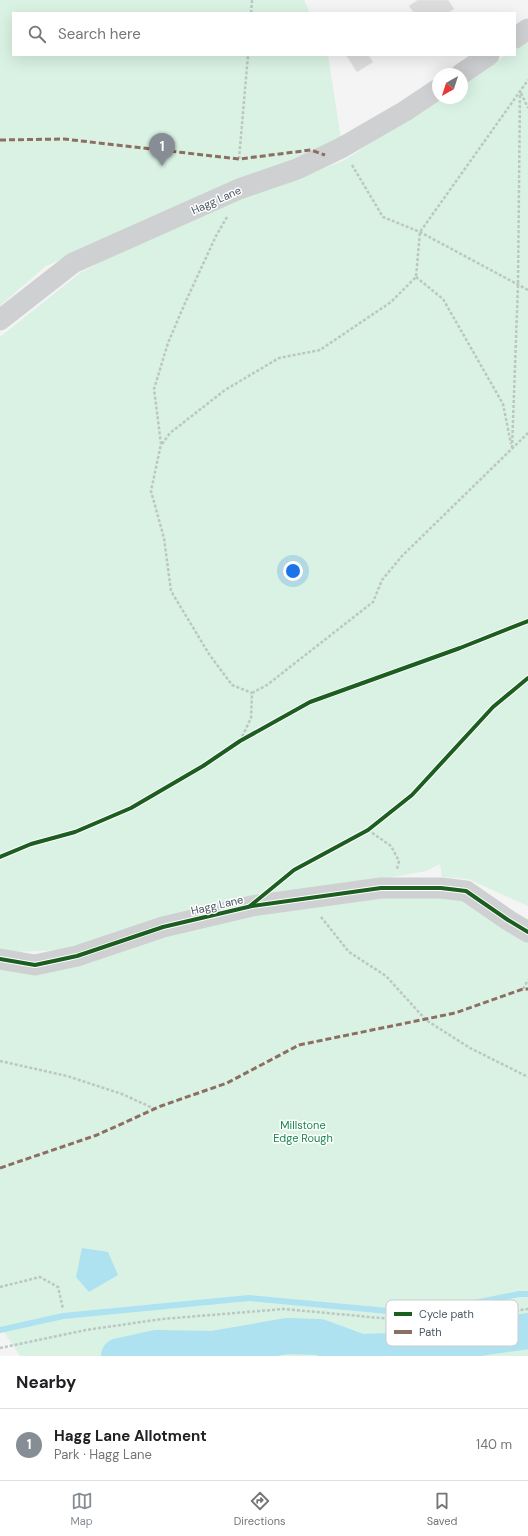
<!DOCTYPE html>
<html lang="en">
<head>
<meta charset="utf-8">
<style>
  body { margin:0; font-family:"DM Sans",sans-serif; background:#f2f2f2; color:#202124 }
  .compass { position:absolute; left:432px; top:68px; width:36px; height:36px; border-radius:50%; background:#fff; box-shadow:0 4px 16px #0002; rotate:219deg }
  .you { position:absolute; left:293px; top:571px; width:14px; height:14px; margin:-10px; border:3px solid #fff; border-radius:50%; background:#1a73e8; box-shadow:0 0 0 6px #1a73e833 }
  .badge { display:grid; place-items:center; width:26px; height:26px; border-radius:50%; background:#868d94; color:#fff; font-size:13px; font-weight:700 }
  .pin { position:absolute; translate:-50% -33px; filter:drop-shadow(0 1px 2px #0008) }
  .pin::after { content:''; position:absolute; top:21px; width:14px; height:12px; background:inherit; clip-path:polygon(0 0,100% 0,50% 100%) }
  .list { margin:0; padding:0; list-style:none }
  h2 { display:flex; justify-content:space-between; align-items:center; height:52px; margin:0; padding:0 16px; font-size:17px }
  h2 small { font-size:13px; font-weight:400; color:#757577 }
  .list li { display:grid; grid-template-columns:26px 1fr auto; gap:12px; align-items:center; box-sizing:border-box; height:72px; padding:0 16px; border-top:1px solid #e0e0e0 }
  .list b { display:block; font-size:15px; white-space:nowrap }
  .list p { margin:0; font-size:13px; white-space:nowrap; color:#757577 }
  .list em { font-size:13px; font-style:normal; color:#757577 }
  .icon { flex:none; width:22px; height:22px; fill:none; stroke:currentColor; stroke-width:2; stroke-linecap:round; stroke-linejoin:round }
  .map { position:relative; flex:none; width:528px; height:1356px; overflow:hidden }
  .search { position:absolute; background:#fff; box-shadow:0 4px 16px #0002; left:12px; right:12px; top:12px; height:44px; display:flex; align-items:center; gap:10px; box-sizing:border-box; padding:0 14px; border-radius:0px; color:#757577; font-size:15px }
  .sheet { height:124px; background:#fff }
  nav { display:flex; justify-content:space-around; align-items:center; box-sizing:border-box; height:56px; border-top:1px solid #e0e0e0; background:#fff; font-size:11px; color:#757577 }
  nav a { display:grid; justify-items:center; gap:2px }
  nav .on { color:#868d94 }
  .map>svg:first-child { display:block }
  .green { fill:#d9f2e3 }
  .water { fill:#aee2f0 }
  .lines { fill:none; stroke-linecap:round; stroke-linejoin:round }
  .stream { stroke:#aee2f0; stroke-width:6 }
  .river { stroke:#aee2f0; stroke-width:36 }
  .building { fill:#ddddde; stroke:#e5e6e7 }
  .path { stroke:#bcc7c4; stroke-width:2.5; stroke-dasharray:3 2; stroke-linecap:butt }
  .street { stroke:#ced0d2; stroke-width:21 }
  .quiet { stroke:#8d6e63; stroke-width:3; stroke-dasharray:6 3; stroke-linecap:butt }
  .cycleway-casing { stroke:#fff; stroke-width:6 }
  .cycleway { stroke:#1b5e20; stroke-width:4 }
  .labels { text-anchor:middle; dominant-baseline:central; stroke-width:3; stroke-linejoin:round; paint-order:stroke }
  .street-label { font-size:11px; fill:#4a5661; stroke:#fff }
  .park-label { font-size:11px; fill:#17864f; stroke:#fff }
  .key { fill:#fff; stroke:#c9ccd0; stroke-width:1 }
  .key-label { font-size:11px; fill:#4a5661 }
</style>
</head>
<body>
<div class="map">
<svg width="528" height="1356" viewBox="0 0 528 1356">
  <rect width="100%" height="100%" fill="#f4f4f4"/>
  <g class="green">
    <path d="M 0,0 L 304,0 L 310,13 L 13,13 L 13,55 L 328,55 L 341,139 L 217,193 L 46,266 L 0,306 Z"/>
    <path d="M 528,40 L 528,906 L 468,879 L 442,877 L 440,864 L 426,871 L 247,904 L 70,950 L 9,952 L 0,948 L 0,337 L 80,273 L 101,262 L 242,197 L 343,161 L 440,98 L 462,98 L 462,84 L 506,55 L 515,55 L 515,49 Z"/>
    <path d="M 391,895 L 462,898 L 528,937 L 528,1356 L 20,1356 L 0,1326 L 0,968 L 153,938 L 282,906 Z"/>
  </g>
  <path class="water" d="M 82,1248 L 108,1252 L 118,1275 L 89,1292 L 76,1277 Z"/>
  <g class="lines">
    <path class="stream" d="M 0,1330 L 63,1316 L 249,1298 L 420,1314 L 519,1294 L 528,1294"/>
    <path class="river" d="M 119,1356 L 156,1348 L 213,1349 L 287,1336 L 319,1337 L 360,1352 L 388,1351 L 528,1331"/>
  </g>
  <g class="building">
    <path d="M 418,0 L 448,0 L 454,9 L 447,13 L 414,13 L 409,6 Z"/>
    <path d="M 346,55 L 368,55 L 373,62 L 357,72 Z"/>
  </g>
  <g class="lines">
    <g class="path">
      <path d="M 251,13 L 252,0"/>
      <path d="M 521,93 L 528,108"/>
      <path d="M 239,159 L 248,55"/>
      <path d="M 352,165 L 383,217 L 420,232 L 528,290"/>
      <path d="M 227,217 L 216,236 L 185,303 L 168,343 L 154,389 L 161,444 L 151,491 L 164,538 L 171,591 L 209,654 L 232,685 L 252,693"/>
      <path d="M 416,277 L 443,299 L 503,404 L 511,444"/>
      <path d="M 162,444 L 170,433 L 225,390 L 279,358 L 320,350 L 391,302 L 416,277 L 420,232 L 528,80"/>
      <path d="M 512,448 L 518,285 L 520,91"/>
      <path d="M 252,693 L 267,685 L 373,602 L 382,580 L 402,556 L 528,433"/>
      <path d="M 240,741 L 251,718 L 252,693"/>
      <path d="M 368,830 L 391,846 L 399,861 L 397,869"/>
      <path d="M 321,917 L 349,952 L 386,976 L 426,1020 L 470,1048 L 528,1077"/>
      <path d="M 523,989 L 528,980"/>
      <path d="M 0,1061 L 67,1076 L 122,1094 L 155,1109"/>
      <path d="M 0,1287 L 40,1277 L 58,1287 L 63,1309"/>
      <path d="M 0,1348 L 86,1330 L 162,1319 L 284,1309 L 424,1322 L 528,1309"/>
    </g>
    <g class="street">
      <path d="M 515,38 L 528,29"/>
      <path d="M 461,74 L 489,55"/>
      <path d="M 0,320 L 73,263 L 239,189 L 297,169 L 341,148 L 405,111 L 438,89"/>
      <path d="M 0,959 L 35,965 L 77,956 L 163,927 L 252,906 L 381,888 L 441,888 L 466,891 L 508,920 L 528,932"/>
    </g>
    <g class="quiet">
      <path d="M 0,140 L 64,139 L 239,159 L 311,150 L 325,155"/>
      <path d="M 0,1168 L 97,1135 L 161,1106 L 227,1083 L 299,1045 L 455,1013 L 523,989 L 528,989"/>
    </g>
    <g class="cycleway-casing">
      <g id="cycleway">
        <path d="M 0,857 L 31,844 L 75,832 L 131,808 L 203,766 L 240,741 L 310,702 L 460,648 L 528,621"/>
        <path d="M 250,906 L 294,870 L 368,830 L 412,795 L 493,707 L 528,678"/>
        <path d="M 0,959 L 35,965 L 77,956 L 163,927 L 252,906 L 381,888 L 441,888 L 466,891 L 508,920 L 528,932"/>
      </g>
    </g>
    <use href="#cycleway" class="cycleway"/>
  </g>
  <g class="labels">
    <g class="street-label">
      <text transform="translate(216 200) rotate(-24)">Hagg Lane</text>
      <text transform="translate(217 905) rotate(-13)">Hagg Lane</text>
    </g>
    <g class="park-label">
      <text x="303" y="1125">Millstone<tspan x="303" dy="13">Edge Rough</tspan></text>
    </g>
  </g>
  <rect x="386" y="1300" width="132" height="46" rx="6" class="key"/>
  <rect x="394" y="1312" width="18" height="4" fill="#1b5e20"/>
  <rect x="394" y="1330" width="18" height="4" fill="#8d6e63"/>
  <g class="key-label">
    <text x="419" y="1318">Cycle path</text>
    <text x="419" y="1336">Path</text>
  </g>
</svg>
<svg class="compass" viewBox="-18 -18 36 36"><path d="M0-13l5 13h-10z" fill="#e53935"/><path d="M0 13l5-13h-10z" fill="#757577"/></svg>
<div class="you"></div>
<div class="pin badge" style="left:162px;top:166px">1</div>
<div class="search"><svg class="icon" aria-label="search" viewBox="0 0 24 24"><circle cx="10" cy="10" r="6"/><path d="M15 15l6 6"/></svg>Search here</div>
</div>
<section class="sheet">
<h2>Nearby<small></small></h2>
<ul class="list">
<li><span class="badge">1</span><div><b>Hagg Lane Allotment</b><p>Park · Hagg Lane</p></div><em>140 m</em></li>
</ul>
</section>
<nav>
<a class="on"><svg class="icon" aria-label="map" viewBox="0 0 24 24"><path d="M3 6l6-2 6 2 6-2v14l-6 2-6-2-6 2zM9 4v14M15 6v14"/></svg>Map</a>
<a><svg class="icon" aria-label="directions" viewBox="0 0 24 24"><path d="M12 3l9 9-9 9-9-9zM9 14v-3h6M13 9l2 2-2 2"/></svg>Directions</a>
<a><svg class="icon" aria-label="saved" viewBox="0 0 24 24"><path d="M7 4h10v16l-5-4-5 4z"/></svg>Saved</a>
</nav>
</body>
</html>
